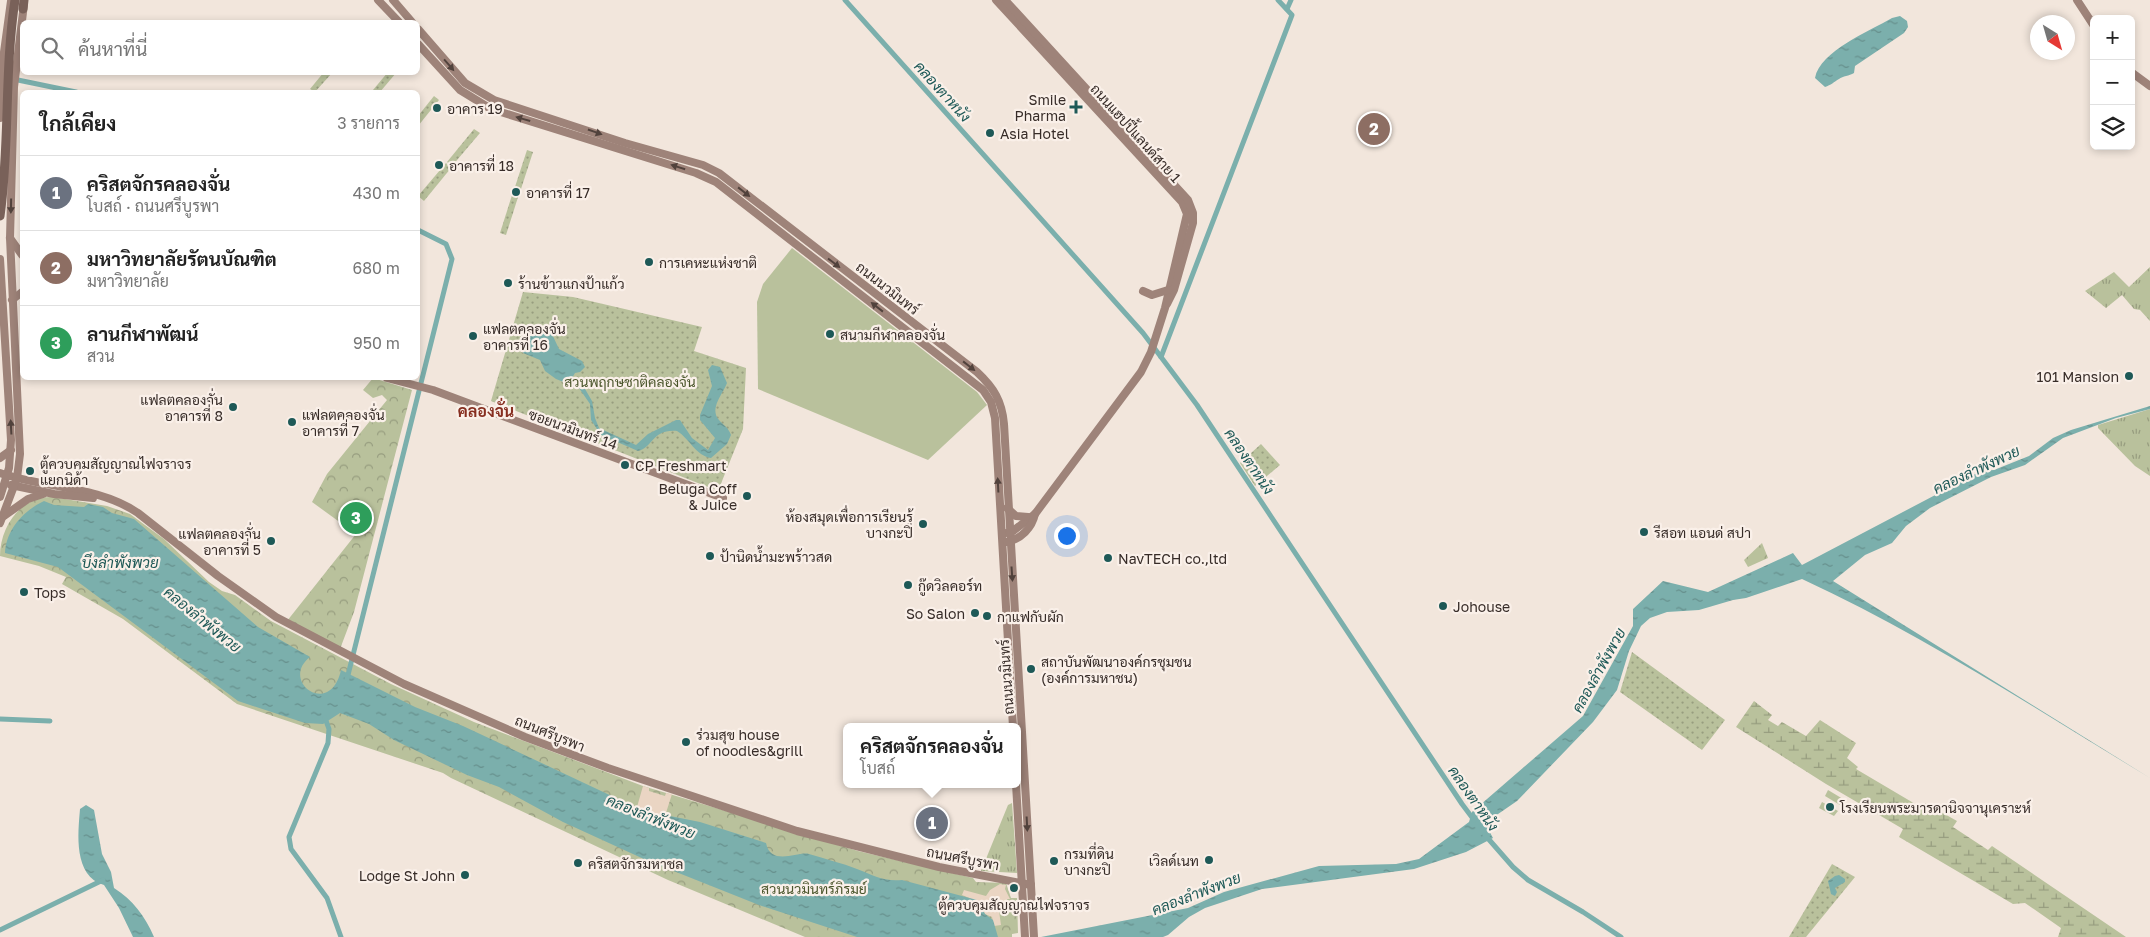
<!DOCTYPE html>
<html lang="th">
<head>
<meta charset="utf-8">
<style>
  body { margin:0; font-family:"Golos Text",Sarabun,sans-serif; background:#f6f6f6; color:#222 }
  .controls { position:absolute; right:15px; top:15px; display:grid; overflow:hidden; border-radius:8px; box-shadow:0 2px 8px #0003 }
  .controls button { width:45px; height:45px; display:grid; place-items:center; padding:0; border:0; border-bottom:1px solid #e0e0e0; background:#fff; color:#222; font:25px sans-serif }
  .compass { position:absolute; left:2030px; top:15px; width:45px; height:45px; border-radius:50%; background:#fff; box-shadow:0 2px 8px #0003; rotate:143deg }
  .you { position:absolute; left:1066px; top:535px; width:18px; height:18px; margin:-12px; border:4px solid #fff; border-radius:50%; background:#1a73e8; box-shadow:0 0 0 8px #1a73e833 }
  .badge { display:grid; place-items:center; width:32px; height:32px; border-radius:50%; background:#1e5957; color:#fff; font-size:16px; font-weight:700 }
  .pin { position:absolute; translate:-50% -50%; border:2px solid #fff; box-shadow:0 1px 5px #0006 }
  .popup { position:absolute; left:843px; top:723px; width:178px; height:65px; box-sizing:border-box; display:grid; place-content:center; border-radius:8px; background:#fff; filter:drop-shadow(0 1px 4px #0005); font-size:16px; white-space:nowrap; color:#767676 }
  .popup b { font-size:19px; color:#222 }
  .popup::after { content:''; position:absolute; left:50%; top:100%; margin-left:-10px; border:10px solid transparent; border-top-color:#fff }
  .list { margin:0; padding:0; list-style:none }
  h2 { display:flex; justify-content:space-between; align-items:center; height:65px; margin:0; padding:0 20px; font-size:21px }
  h2 small { font-size:16px; font-weight:400; color:#767676 }
  .list li { display:grid; grid-template-columns:32px 1fr auto; gap:15px; align-items:center; box-sizing:border-box; height:75px; padding:0 20px; border-top:1px solid #e0e0e0 }
  .list b { display:block; font-size:19px; white-space:nowrap }
  .list p { margin:0; font-size:16px; white-space:nowrap; color:#767676 }
  .list em { font-size:16px; font-style:normal; color:#767676 }
  .icon { flex:none; width:28px; height:28px; fill:none; stroke:currentColor; stroke-width:2; stroke-linecap:round; stroke-linejoin:round }
  .map { position:relative; flex:none; width:2150px; height:937px; overflow:hidden }
  .search { position:absolute; background:#fff; box-shadow:0 2px 8px #0003; left:20px; top:20px; width:400px; height:55px; display:flex; align-items:center; gap:12px; box-sizing:border-box; padding:0 18px; border-radius:8px; color:#767676; font-size:19px }
  .panel { position:absolute; background:#fff; box-shadow:0 2px 8px #0003; left:20px; top:90px; width:400px; height:290px; border-radius:8px }
  .map>svg:first-child { display:block }
  .grass { fill:url(#grass-tufts) }
  .forest { fill:url(#forest-crowns) }
  .wetland { fill:url(#wetland-marsh) }
  .garden { fill:url(#garden-dots) }
  .pitch { fill:#b9c19c }
  .plaza { fill:#ead5c3 }
  .water { fill:url(#water-ripples) }
  .lines { fill:none; stroke-linecap:round; stroke-linejoin:round }
  .canal { stroke:#7bafac; stroke-width:5 }
  .secondary { stroke:#9e8379; stroke-width:8 }
  .primary { stroke:#796159; stroke-width:9 }
  .oneway { fill:#51423c }
  .poi-dot { fill:#1e5957; stroke:#faf0e9; stroke-width:2 }
  .labels { text-anchor:middle; dominant-baseline:central; stroke-width:4.5; stroke-linejoin:round; paint-order:stroke }
  .poi-label { font-size:14px; fill:#372c28; stroke:#faf0e9; text-anchor:start }
  .street-label { font-size:14px; fill:#372c28; stroke:#faf0e9 }
  .park-label { font-size:14px; fill:#4b562c; stroke:#faf0e9 }
  .water-label { font-size:15px; font-style:italic; fill:#1e5957; stroke:#faf0e9 }
  .quarter-label { font-size:16px; font-weight:bold; fill:#872f21; stroke:#faf0e9 }
</style>
</head>
<body>
<div class="map">
<svg width="2150" height="937" viewBox="0 0 2150 937">
  <defs>
    <pattern id="grass-tufts" width="24" height="20" patternUnits="userSpaceOnUse" patternTransform="scale(1.25)"><rect width="24" height="20" fill="#b9c19c"/><path d="M3 7l-1-3M5 7V3M7 7l1-3M15 17l-1-3M17 17v-4M19 17l1-3" fill="none" stroke="#979d7f"/></pattern>
    <pattern id="forest-crowns" width="20" height="18" patternUnits="userSpaceOnUse" patternTransform="scale(1.25)"><rect width="20" height="18" fill="#b9c19c"/><path d="M2 6a3 3 0 1 1 6 0M12 15a3 3 0 1 1 6 0" fill="none" stroke="#979d7f"/></pattern>
    <pattern id="wetland-marsh" width="20" height="14" patternUnits="userSpaceOnUse" patternTransform="scale(1.25)"><rect width="20" height="14" fill="#b9c19c"/><path d="M1 5h8M5 5V1M11 12h8M15 12V8" fill="none" stroke="#979d7f"/></pattern>
    <pattern id="garden-dots" width="8" height="8" patternUnits="userSpaceOnUse" patternTransform="scale(1.25)"><rect width="8" height="8" fill="#b9c19c"/><path d="M2 2h.1M6 6h.1" fill="none" stroke="#979d7f" stroke-width="1.8" stroke-linecap="round"/></pattern>
    <pattern id="water-ripples" width="26" height="14" patternUnits="userSpaceOnUse" patternTransform="scale(1.25)"><rect width="26" height="14" fill="#7bafac"/><path d="M2 4q2-2 4 0t4 0M15 11q2-2 4 0t4 0" fill="none" stroke="#668f8c"/></pattern>
  </defs>
  <rect width="100%" height="100%" fill="#f2e6dc"/>
  <g class="grass">
    <path d="M 2150,267 L 2150,321 L 2140,310 L 2134,309 L 2122,295 L 2106,308 L 2085,291 L 2114,272 L 2129,287 Z"/>
    <path d="M 2150,409 L 2150,476 L 2135,466 L 2098,428 L 2098,425 Z"/>
    <path d="M 1012,803 L 1017,873 L 981,871 L 1008,805 Z"/>
  </g>
  <g class="forest">
    <path d="M 373,378 L 412,390 L 354,612 L 340,649 L 287,621 L 356,534 L 312,502 L 327,474 L 387,400 L 382,395 L 373,398 L 363,390 Z"/>
    <path d="M 53,497 L 107,506 L 130,514 L 164,539 L 209,582 L 222,591 L 235,595 L 271,621 L 391,684 L 474,722 L 643,786 L 858,851 L 973,878 L 976,882 L 1006,883 L 1011,898 L 1017,898 L 1018,933 L 1012,934 L 1012,937 L 805,937 L 668,880 L 451,778 L 443,773 L 237,704 L 123,619 L 62,584 L 66,577 L 39,566 L 0,556 C 0,527 21,495 53,497 Z"/>
    <path d="M 1762,543 L 1768,558 L 1748,567 L 1744,560 Z"/>
  </g>
  <path class="wetland" d="M 1754,701 L 1772,715 L 1768,720 L 1778,726 L 1782,722 L 1806,736 L 1820,720 L 1856,743 L 1847,758 L 1858,767 L 1856,769 L 1922,808 L 1925,803 L 1957,821 L 1953,827 L 1988,850 L 1992,846 L 2126,937 L 2058,937 L 2061,928 L 2025,903 L 2013,904 L 1899,837 L 1903,829 L 1826,784 L 1736,727 Z"/>
  <g class="garden">
    <path d="M 324,72 L 332,73 L 315,92 L 310,89 Z"/>
    <path d="M 388,72 L 396,73 L 380,92 L 373,90 Z"/>
    <path d="M 434,96 L 439,100 L 418,126 L 418,116 Z"/>
    <path d="M 474,129 L 480,133 L 452,166 L 447,162 Z"/>
    <path d="M 527,150 L 533,152 L 520,192 L 514,190 Z"/>
    <path d="M 446,163 L 451,168 L 424,201 L 418,196 Z"/>
    <path d="M 513,192 L 519,194 L 506,235 L 500,233 Z"/>
    <path d="M 523,292 L 573,297 L 702,327 L 694,351 L 746,368 L 743,429 L 718,491 L 491,401 Z"/>
    <path d="M 1261,444 L 1280,465 L 1255,486 L 1240,463 Z"/>
    <path d="M 1632,652 L 1725,720 L 1702,750 L 1620,692 Z"/>
    <path d="M 1832,864 L 1855,877 L 1806,937 L 1789,937 Z"/>
  </g>
  <g class="pitch">
    <path d="M 792,248 L 977,392 L 987,405 L 928,460 L 758,389 L 757,302 L 763,284 Z"/>
    <path d="M 2150,272 L 2150,313 L 2130,293 Z"/>
    <path d="M 1828,790 L 1843,799 L 1840,805 L 1825,796 Z"/>
    <path d="M 1822,802 L 1838,811 L 1834,816 L 1819,808 Z"/>
  </g>
  <g class="plaza">
    <path d="M 643,786 L 649,788 L 649,791 L 665,796 L 666,793 L 672,794 L 665,816 L 650,814 L 637,807 Z"/>
    <path d="M 1000,884 L 1006,885 L 1005,889 L 1010,899 L 1007,899 L 1006,907 L 999,911 L 1001,925 L 994,926 L 992,917 L 985,914 L 979,902 L 962,895 L 964,890 L 986,896 L 990,890 Z"/>
  </g>
  <g class="water">
    <path d="M 1900,16 L 1907,21 L 1908,27 L 1904,33 L 1855,66 L 1854,73 C 1849,76 1843,76 1839,79 C 1834,82 1831,85 1825,87 L 1815,78 C 1820,51 1870,31 1892,18 Z"/>
    <path d="M 535,329 L 551,332 L 559,349 L 582,361 L 585,367 L 580,372 L 575,373 L 572,378 L 573,382 L 581,382 L 592,401 L 595,418 L 599,428 L 636,445 L 648,434 L 676,420 L 680,420 L 692,438 L 708,450 L 715,438 L 700,420 L 700,415 L 712,386 L 708,370 L 712,365 L 720,367 L 727,383 C 723,394 709,408 719,420 C 724,426 728,427 731,435 L 727,444 L 711,458 C 696,456 689,438 677,431 C 652,429 653,448 638,451 L 601,435 L 591,420 L 590,404 L 579,388 L 556,379 L 545,371 L 540,360 L 523,353 C 521,341 525,335 535,329 Z"/>
    <path d="M 2150,406 L 2150,409 L 2116,418 L 2063,438 L 2025,465 L 1991,477 L 1930,508 L 1906,526 L 1892,543 L 1865,555 L 1833,581 L 2150,778 C 2036,709 1923,635 1802,579 L 1746,598 L 1733,600 L 1699,610 L 1667,612 L 1650,618 L 1641,626 L 1629,651 L 1617,690 L 1593,722 L 1517,801 L 1485,823 L 1493,838 L 1466,852 L 1414,869 L 1262,889 L 1205,908 L 1189,917 L 1168,935 L 1163,937 L 1041,937 L 1188,908 L 1224,892 L 1319,866 L 1396,864 L 1419,859 L 1469,822 L 1472,812 L 1583,716 L 1633,626 L 1633,609 L 1663,581 L 1708,592 L 1793,553 L 1802,565 L 1981,471 L 1994,470 L 2029,456 L 2053,438 L 2071,430 Z"/>
    <path d="M 44,501 L 54,505 L 84,507 L 88,504 L 103,507 L 112,513 L 134,519 L 258,627 L 310,657 C 279,681 330,719 341,670 L 415,707 L 463,726 L 650,814 L 665,815 L 700,822 L 766,843 C 771,867 798,851 809,854 C 825,859 842,863 857,869 C 873,875 884,882 902,880 L 977,900 L 985,914 L 993,920 L 998,937 L 857,937 L 759,905 L 646,860 L 563,822 L 499,787 L 467,775 L 394,740 L 369,724 L 340,713 L 323,724 L 305,723 L 238,701 L 58,567 L 5,553 C 6,530 23,511 44,501 Z"/>
    <path d="M 86,805 L 94,810 L 102,854 L 111,872 L 114,888 C 133,900 145,916 154,937 L 133,937 L 119,908 L 104,885 C 73,876 78,833 80,809 Z"/>
    <path d="M 1839,875 L 1845,879 L 1845,882 L 1835,888 L 1837,892 L 1835,896 L 1831,894 L 1828,881 L 1835,876 Z"/>
  </g>
  <g class="lines">
    <g class="canal">
      <path d="M 845,0 L 1143,333 L 1197,405 L 1462,804 L 1474,820"/>
      <path d="M 1287,9 L 1291,0"/>
      <path d="M 13,79 L 76,92"/>
      <path d="M 1161,357 L 1292,15 L 1278,0"/>
      <path d="M 347,679 L 452,259 L 446,244 L 418,230"/>
      <path d="M 325,718 L 329,729 L 328,743 L 289,837 L 291,849 L 327,898 L 341,937"/>
      <path d="M 0,719 L 50,721"/>
      <path d="M 1485,835 L 1513,867 L 1528,880 L 1583,912 L 1621,937"/>
      <path d="M 0,930 L 103,880"/>
    </g>
    <g class="secondary">
      <path d="M 378,0 L 399,22"/>
      <path d="M 393,0 L 412,22"/>
      <path d="M 996,0 L 1182,202 L 1187,214 L 1165,308 L 1151,352 L 1141,372 L 1035,514 L 1013,531 L 1006,533"/>
      <path d="M 1005,0 L 1188,200 L 1193,213 L 1193,223 L 1174,290 L 1167,304"/>
      <path d="M 2077,0 L 2094,26"/>
      <path d="M 418,29 L 465,83 L 494,100 L 625,143 L 703,165 L 719,173 L 977,372 C 994,388 1002,401 1004,424 L 1034,937"/>
      <path d="M 418,44 L 460,90 L 491,109 L 696,173 L 716,182 L 983,390 L 991,402 L 995,418 L 1013,727"/>
      <path d="M 2131,72 L 2150,86"/>
      <path d="M 0,118 L 1,74 L 11,1"/>
      <path d="M 10,238 L 22,255"/>
      <path d="M 0,259 L 11,440 L 9,468 L 0,497"/>
      <path d="M 1143,291 L 1152,295 L 1168,290"/>
      <path d="M 12,300 L 22,292"/>
      <path d="M 387,378 L 433,390 L 723,498"/>
      <path d="M 0,458 L 11,450"/>
      <path d="M 0,473 C 45,488 98,486 138,513 L 218,576 L 276,617 L 404,684 L 525,737 L 608,768 L 797,831 L 939,867 L 1031,885"/>
      <path d="M 11,485 L 54,494 L 93,498"/>
      <path d="M 1007,508 L 1016,516 L 1028,517"/>
      <path d="M 4,516 L 28,499 L 43,494"/>
      <path d="M 0,523 L 17,478 L 20,454 L 10,238 L 14,87 L 24,4"/>
      <path d="M 1007,542 C 1021,539 1032,528 1035,514"/>
      <path d="M 1016,784 L 1025,937"/>
    </g>
    <g class="primary">
      <path d="M 23,9 L 24,0"/>
      <path d="M 0,216 C 10,145 4,72 15,0"/>
    </g>
  </g>
  <defs><path id="oneway-solid" d="M-6-.8H1V-3.2L6.5 0L1 3.2V.8H-6Z" transform="scale(1.25)"/></defs>
  <g class="oneway">
    <use href="#oneway-solid" transform="translate(449 65) rotate(49)"/>
    <use href="#oneway-solid" transform="translate(523 119) rotate(-164)"/>
    <use href="#oneway-solid" transform="translate(595 132) rotate(19)"/>
    <use href="#oneway-solid" transform="translate(678 167) rotate(-163)"/>
    <use href="#oneway-solid" transform="translate(744 192) rotate(38)"/>
    <use href="#oneway-solid" transform="translate(11 206) rotate(91)"/>
    <use href="#oneway-solid" transform="translate(834 263) rotate(37)"/>
    <use href="#oneway-solid" transform="translate(877 307) rotate(-142)"/>
    <use href="#oneway-solid" transform="translate(969 366) rotate(38)"/>
    <use href="#oneway-solid" transform="translate(11 427) rotate(-93)"/>
    <use href="#oneway-solid" transform="translate(998 485) rotate(-93)"/>
    <use href="#oneway-solid" transform="translate(1012 574) rotate(86)"/>
    <use href="#oneway-solid" transform="translate(1027 824) rotate(87)"/>
  </g>
  <g class="poi-dot">
    <path d="M1073.5 99.5h5v5h5v5h-5v5h-5v-5h-5v-5h5z"/>
    <circle cx="437" cy="108" r="5"/>
    <circle cx="990" cy="133" r="5"/>
    <circle cx="439" cy="165" r="5"/>
    <circle cx="516" cy="192" r="5"/>
    <circle cx="649" cy="262" r="5"/>
    <circle cx="508" cy="283" r="5"/>
    <circle cx="830" cy="334" r="5"/>
    <circle cx="473" cy="336" r="5"/>
    <circle cx="2129" cy="376" r="5"/>
    <circle cx="233" cy="407" r="5"/>
    <circle cx="292" cy="422" r="5"/>
    <circle cx="625" cy="465" r="5"/>
    <circle cx="30" cy="471" r="5"/>
    <circle cx="747" cy="496" r="5"/>
    <circle cx="923" cy="524" r="5"/>
    <circle cx="1644" cy="532" r="5"/>
    <circle cx="271" cy="541" r="5"/>
    <circle cx="710" cy="556" r="5"/>
    <circle cx="1108" cy="558" r="5"/>
    <circle cx="908" cy="585" r="5"/>
    <circle cx="24" cy="592" r="5"/>
    <circle cx="1443" cy="606" r="5"/>
    <circle cx="975" cy="613" r="5"/>
    <circle cx="987" cy="616" r="5"/>
    <circle cx="1031" cy="669" r="5"/>
    <circle cx="686" cy="742" r="5"/>
    <circle cx="1830" cy="807" r="5"/>
    <circle cx="1209" cy="860" r="5"/>
    <circle cx="1054" cy="861" r="5"/>
    <circle cx="578" cy="863" r="5"/>
    <circle cx="465" cy="875" r="5"/>
    <circle cx="1014" cy="888" r="5"/>
  </g>
  <g class="labels">
    <g class="poi-label">
      <text x="1066" y="99" text-anchor="end">Smile<tspan x="1066" dy="16">Pharma</tspan></text>
      <text x="447" y="108">อาคาร 19</text>
      <text x="1000" y="133">Asia Hotel</text>
      <text x="449" y="165">อาคารที่ 18</text>
      <text x="526" y="192">อาคารที่ 17</text>
      <text x="659" y="262">การเคหะแห่งชาติ</text>
      <text x="518" y="283">ร้านข้าวแกงป้าแก้ว</text>
      <text x="483" y="328">แฟลตคลองจั่น<tspan x="483" dy="16">อาคารที่ 16</tspan></text>
      <text x="840" y="334">สนามกีฬาคลองจั่น</text>
      <text x="2119" y="376" text-anchor="end">101 Mansion</text>
      <text x="223" y="399" text-anchor="end">แฟลตคลองจั่น<tspan x="223" dy="16">อาคารที่ 8</tspan></text>
      <text x="302" y="414">แฟลตคลองจั่น<tspan x="302" dy="16">อาคารที่ 7</tspan></text>
      <text x="40" y="463">ตู้ควบคุมสัญญาณไฟจราจร<tspan x="40" dy="16">แยกนิด้า</tspan></text>
      <text x="635" y="465">CP Freshmart</text>
      <text x="737" y="488" text-anchor="end">Beluga Coff<tspan x="737" dy="16">&amp; Juice</tspan></text>
      <text x="913" y="516" text-anchor="end">ห้องสมุดเพื่อการเรียนรู้<tspan x="913" dy="16">บางกะปิ</tspan></text>
      <text x="1654" y="532">รีสอท แอนด่ สปา</text>
      <text x="261" y="533" text-anchor="end">แฟลตคลองจั่น<tspan x="261" dy="16">อาคารที่ 5</tspan></text>
      <text x="720" y="556">ป้านิดน้ำมะพร้าวสด</text>
      <text x="1118" y="558">NavTECH co.,ltd</text>
      <text x="918" y="585">กู๊ดวิลคอร์ท</text>
      <text x="34" y="592">Tops</text>
      <text x="1453" y="606">Johouse</text>
      <text x="965" y="613" text-anchor="end">So Salon</text>
      <text x="997" y="616">กาแฟกับผัก</text>
      <text x="1041" y="661">สถาบันพัฒนาองค์กรชุมชน<tspan x="1041" dy="16">(องค์การมหาชน)</tspan></text>
      <text x="696" y="734">ร่วมสุข house<tspan x="696" dy="16">of noodles&amp;grill</tspan></text>
      <text x="1840" y="807">โรงเรียนพระมารดานิจจานุเคราะห์</text>
      <text x="1064" y="853">กรมที่ดิน<tspan x="1064" dy="16">บางกะปิ</tspan></text>
      <text x="1199" y="860" text-anchor="end">เวิลด์เนท</text>
      <text x="588" y="863">คริสตจักรมหาชล</text>
      <text x="455" y="875" text-anchor="end">Lodge St John</text>
      <text x="1014" y="904" text-anchor="middle">ตู้ควบคุมสัญญาณไฟจราจร</text>
    </g>
    <g class="street-label">
      <text transform="translate(1136 133) rotate(48)">ถนนแฮปปี้แลนด์สาย 1</text>
      <text transform="translate(888 288) rotate(38)">ถนนนวมินทร์</text>
      <text transform="translate(573 429) rotate(20)">ซอยนวมินทร์ 14</text>
      <text transform="translate(1006 677) rotate(-94)">ถนนนวมินทร์</text>
      <text transform="translate(550 733) rotate(22)">ถนนศรีบูรพา</text>
      <text transform="translate(963 858) rotate(11)">ถนนศรีบูรพา</text>
    </g>
    <g class="park-label">
      <text x="630" y="381">สวนพฤกษชาติคลองจั่น</text>
      <text x="814" y="888">สวนนวมินทร์ภิรมย์</text>
    </g>
    <g class="water-label">
      <text transform="translate(943 91) rotate(48)">คลองตาหนัง</text>
      <text transform="translate(1250 461) rotate(56)">คลองตาหนัง</text>
      <text transform="translate(1976 469) rotate(-25)">คลองลำพังพวย</text>
      <text x="120" y="562">บึงลำพังพวย</text>
      <text transform="translate(203 619) rotate(39)">คลองลำพังพวย</text>
      <text transform="translate(1598 670) rotate(-61)">คลองลำพังพวย</text>
      <text transform="translate(1474 798) rotate(55)">คลองตาหนัง</text>
      <text transform="translate(651 816) rotate(22)">คลองลำพังพวย</text>
      <text transform="translate(1196 893) rotate(-21)">คลองลำพังพวย</text>
    </g>
    <g class="quarter-label">
      <text x="486" y="411">คลองจั่น</text>
    </g>
  </g>
</svg>
<div class="controls">
<button>+</button>
<button>−</button>
<button><svg class="icon" aria-label="layers" viewBox="0 0 24 24"><path d="M12 4l9 5-9 5-9-5zM3 14l9 5 9-5"/></svg></button>
</div>
<svg class="compass" viewBox="-18 -18 36 36"><path d="M0-13l5 13h-10z" fill="#e53935"/><path d="M0 13l5-13h-10z" fill="#767676"/></svg>
<div class="you"></div>
<div class="pin badge" style="left:932px;top:823px;background:#6b7280">1</div>
<div class="popup"><b>คริสตจักรคลองจั่น</b>โบสถ์</div>
<div class="pin badge" style="left:1374px;top:129px;background:#8d6e63">2</div>
<div class="pin badge" style="left:356px;top:518px;background:#2e9e5b">3</div>
<div class="search"><svg class="icon" aria-label="search" viewBox="0 0 24 24"><circle cx="10" cy="10" r="6"/><path d="M15 15l6 6"/></svg>ค้นหาที่นี่</div>
<section class="panel">
<h2>ใกล้เคียง<small>3 รายการ</small></h2>
<ul class="list">
<li><span class="badge" style="background:#6b7280">1</span><div><b>คริสตจักรคลองจั่น</b><p>โบสถ์ · ถนนศรีบูรพา</p></div><em>430 m</em></li>
<li><span class="badge" style="background:#8d6e63">2</span><div><b>มหาวิทยาลัยรัตนบัณฑิต</b><p>มหาวิทยาลัย</p></div><em>680 m</em></li>
<li><span class="badge" style="background:#2e9e5b">3</span><div><b>ลานกีฬาพัฒน์</b><p>สวน</p></div><em>950 m</em></li>
</ul>
</section>
</div>
</body>
</html>
